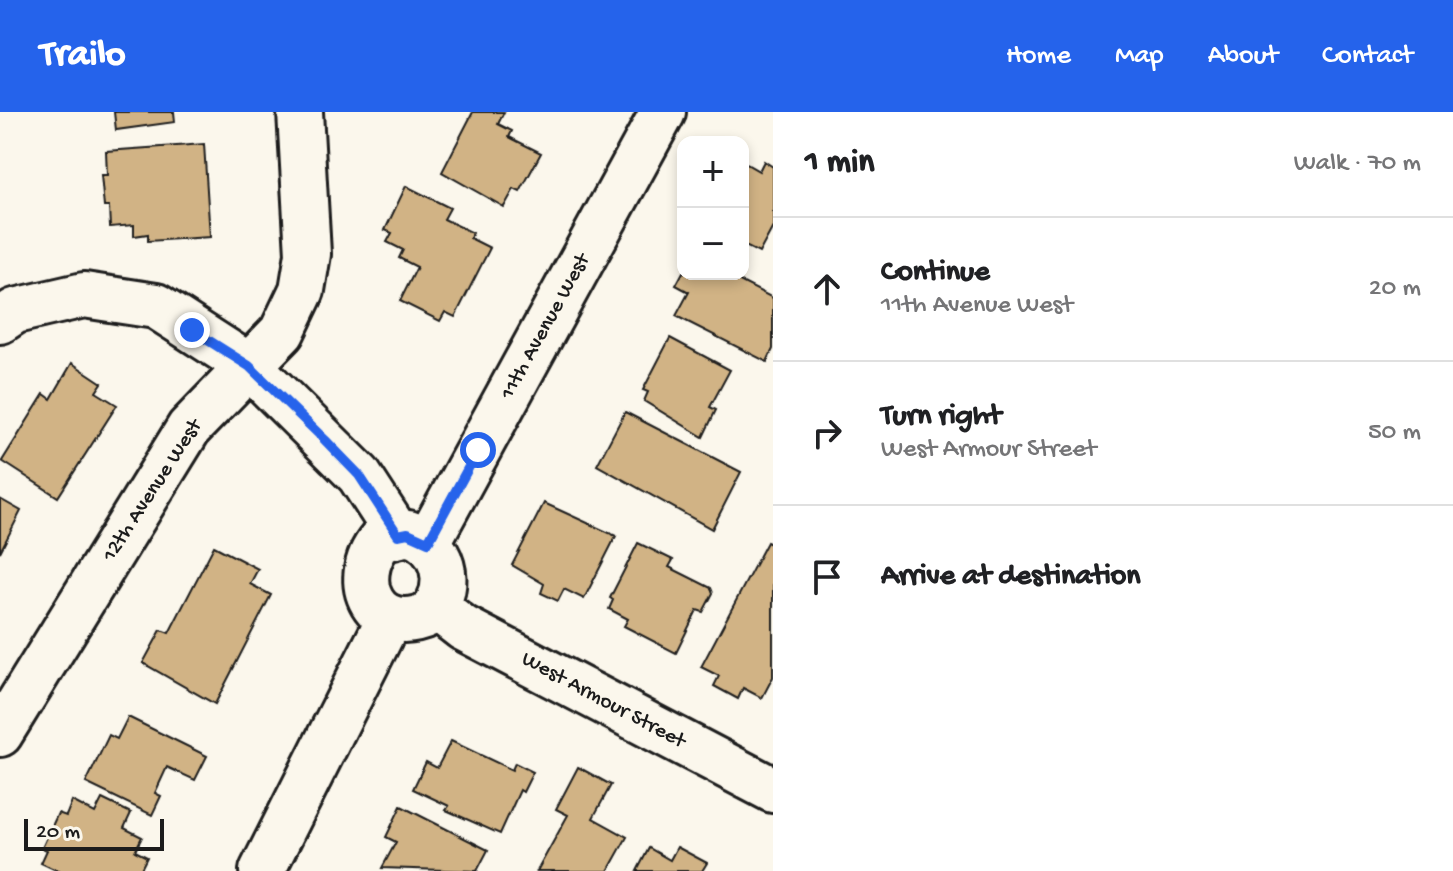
<!DOCTYPE html>
<html lang="en">
<head>
<meta charset="utf-8">
<style>
  body { margin:0; font-family:"Gochi Hand",sans-serif; background:#f6f6f6; color:#202124 }
  .controls { position:absolute; right:24px; top:24px; display:grid; overflow:hidden; border-radius:16px; box-shadow:0 4px 12px #0003 }
  .controls button { width:72px; height:72px; display:grid; place-items:center; padding:0; border:0; border-bottom:2px solid #e0e0e0; background:#fff; color:#202124; font:40px sans-serif }
  .scale { position:absolute; left:24px; bottom:20px; width:140px; box-sizing:border-box; padding-left:8px; border:4px solid #1c1c1c; border-top:0; font-size:22px; line-height:28px; white-space:nowrap; color:#1c1c1c; -webkit-text-stroke:6px #fbf7ec; paint-order:stroke }
  .stop { position:absolute; width:24px; height:24px; margin:-18px; border:6px solid #2563eb; border-radius:50%; background:#fff }
  .stop.end { background:#2563eb; border-color:#fff; box-shadow:0 2px 8px #0008 }
  .list { margin:0; padding:0; list-style:none }
  h2 { display:flex; justify-content:space-between; align-items:center; height:104px; margin:0; padding:0 32px; font-size:34px }
  h2 small { font-size:26px; font-weight:400; color:#757577 }
  .list li { display:grid; grid-template-columns:52px 1fr auto; gap:24px; align-items:center; box-sizing:border-box; height:144px; padding:0 32px; border-top:2px solid #e0e0e0 }
  .list b { display:block; font-size:30px; white-space:nowrap }
  .list p { margin:0; font-size:26px; white-space:nowrap; color:#757577 }
  .list em { font-size:26px; font-style:normal; color:#757577 }
  .icon { flex:none; width:44px; height:44px; fill:none; stroke:currentColor; stroke-width:2; stroke-linecap:round; stroke-linejoin:round }
  .map { position:relative; flex:none; width:773px; height:759px; overflow:hidden }
  header { display:flex; align-items:center; gap:48px; box-sizing:border-box; height:112px; padding:0 40px; background:#2563eb; color:#fff }
  header strong { font-size:38px }
  nav { display:flex; gap:44px; margin-inline-start:auto; font-size:28px }
  main { display:flex }
  aside { flex:1; background:#fff }
  .map>svg:first-child { display:block }
  .building { fill:#d1b385; stroke:#1c1c1c; stroke-width:2 }
  .lines { fill:none; stroke-linecap:round; stroke-linejoin:round }
  .minor-casing { stroke:#1c1c1c; stroke-width:50 }
  .minor { stroke:#fbf7ec; stroke-width:44 }
  .route { stroke:#2563eb; stroke-width:10 }
  .labels { text-anchor:middle; dominant-baseline:central; stroke-width:7; stroke-linejoin:round; paint-order:stroke }
  .street-label { font-size:22px; fill:#1c1c1c; stroke:#fbf7ec }
</style>
</head>
<body>
<header>
<strong>Trailo</strong>
<nav><a>Home</a><a>Map</a><a>About</a><a>Contact</a></nav>
</header>
<main>
<div class="map">
<svg width="773" height="759" viewBox="0 0 773 759">
  <rect width="100%" height="100%" fill="#fbf7ec"/>
  <filter id="ink" filterUnits="userSpaceOnUse"><feTurbulence type="fractalNoise" baseFrequency=".0125" numOctaves="2"/><feDisplacementMap in="SourceGraphic" scale="16" xChannelSelector="R" yChannelSelector="G"/><feConvolveMatrix kernelMatrix="1 2 1 2 8 2 1 2 1" color-interpolation-filters="sRGB"/></filter>
  <g filter="url(#ink)">
    <g class="building">
      <path d="M 114,0 L 174,0 L 175,10 L 116,18 Z"/>
      <path d="M 473,0 L 504,0 L 498,12 L 512,19 L 509,25 L 541,41 L 520,80 L 514,77 L 504,95 L 442,60 Z"/>
      <path d="M 204,32 L 210,125 L 148,129 L 148,122 L 134,124 L 134,113 L 110,115 L 109,95 L 104,95 L 101,63 L 107,63 L 106,39 Z"/>
      <path d="M 764,49 L 773,55 L 773,115 L 759,141 L 743,133 L 743,50 L 759,59 Z"/>
      <path d="M 406,74 L 450,96 L 444,107 L 473,121 L 470,126 L 490,136 L 455,205 L 445,200 L 440,209 L 400,189 L 417,155 L 399,146 L 403,138 L 387,130 L 392,121 L 385,118 Z"/>
      <path d="M 683,160 L 726,162 L 773,186 L 773,237 L 767,250 L 676,204 L 689,180 L 676,173 Z"/>
      <path d="M 670,226 L 730,258 L 710,295 L 716,298 L 703,325 L 644,289 L 648,280 L 643,278 Z"/>
      <path d="M 72,251 L 102,271 L 96,280 L 117,293 L 58,385 L 2,349 L 44,282 L 51,287 Z"/>
      <path d="M 625,300 L 741,360 L 712,417 L 597,353 Z"/>
      <path d="M 0,387 L 21,399 L 0,440 Z"/>
      <path d="M 544,391 L 616,424 L 584,487 L 564,477 L 558,489 L 541,481 L 544,472 L 512,453 Z"/>
      <path d="M 767,430 L 773,433 L 773,565 L 762,586 L 743,576 L 738,587 L 714,574 L 719,564 L 701,555 Z"/>
      <path d="M 638,431 L 673,448 L 669,455 L 711,476 L 713,481 L 703,500 L 697,498 L 676,541 L 624,514 L 628,507 L 609,497 L 613,488 L 610,486 Z"/>
      <path d="M 214,434 L 258,457 L 250,472 L 271,483 L 215,592 L 143,551 L 161,518 L 169,521 Z"/>
      <path d="M 128,605 L 207,644 L 195,668 L 167,655 L 155,681 L 161,684 L 152,703 L 86,671 L 109,623 L 117,627 Z"/>
      <path d="M 451,629 L 512,658 L 515,651 L 533,660 L 523,680 L 520,678 L 500,722 L 446,698 L 449,694 L 413,677 L 426,650 L 437,656 Z"/>
      <path d="M 578,655 L 611,673 L 593,706 L 627,725 L 608,759 L 537,759 L 568,703 L 556,697 Z"/>
      <path d="M 102,687 L 131,701 L 124,716 L 142,725 L 135,739 L 147,745 L 140,759 L 58,759 L 41,751 L 47,738 L 42,736 L 58,701 L 66,704 L 72,689 L 95,701 Z"/>
      <path d="M 401,694 L 488,738 L 477,759 L 382,756 L 396,730 L 386,725 Z"/>
      <path d="M 677,735 L 707,751 L 702,759 L 637,759 L 649,736 L 670,748 Z"/>
    </g>
    <g class="lines">
      <g class="minor-casing">
        <g id="minor">
          <path d="M 0,209 L 15,199 L 84,183 L 156,194 L 249,254 L 359,363 L 398,423"/>
          <path d="M 408,421 C 443,431 455,473 431,501 C 375,528 347,469 381,428 Z"/>
          <path d="M 428,430 L 663,0"/>
          <path d="M 436,495 L 463,516 L 773,678"/>
          <path d="M 0,622 L 189,316 L 282,220 L 302,178 L 308,142 L 300,0"/>
          <path d="M 262,759 L 389,507"/>
        </g>
      </g>
      <use href="#minor" class="minor"/>
    </g>
  </g>
  <g class="lines" filter="url(#ink)">
    <path class="route" d="M 192,218 L 249,254 L 325,328 L 359,363 L 398,423 L 408,421 L 428,430 L 478,338"/>
  </g>
  <g class="labels">
    <g class="street-label">
      <text transform="translate(546 215) rotate(-61)">11th Avenue West</text>
      <text transform="translate(153 379) rotate(-57)">12th Avenue West</text>
      <text transform="translate(603 589) rotate(28)">West Armour Street</text>
    </g>
  </g>
</svg>
<div class="controls">
<button>+</button>
<button>−</button>
</div>
<div class="scale">20 m</div>
<div class="stop" style="left:478px;top:338px"></div>
<div class="stop end" style="left:192px;top:218px"></div>
</div>
<aside>
<h2>1 min<small>Walk · 70 m</small></h2>
<ul class="list">
<li><svg class="icon" aria-label="ahead" viewBox="0 0 24 24"><path d="M12 20V5M6 11l6-6 6 6"/></svg><div><b>Continue</b><p>11th Avenue West</p></div><em>20 m</em></li>
<li><svg class="icon" aria-label="right" viewBox="0 0 24 24"><path d="M7 20v-9h11M14 6l5 5-5 5"/></svg><div><b>Turn right</b><p>West Armour Street</p></div><em>50 m</em></li>
<li><svg class="icon" aria-label="arrive" viewBox="0 0 24 24"><path d="M6 21V4h12l-3 4 3 4H6"/></svg><div><b>Arrive at destination</b></div></li>
</ul>
</aside>
</main>
</body>
</html>
